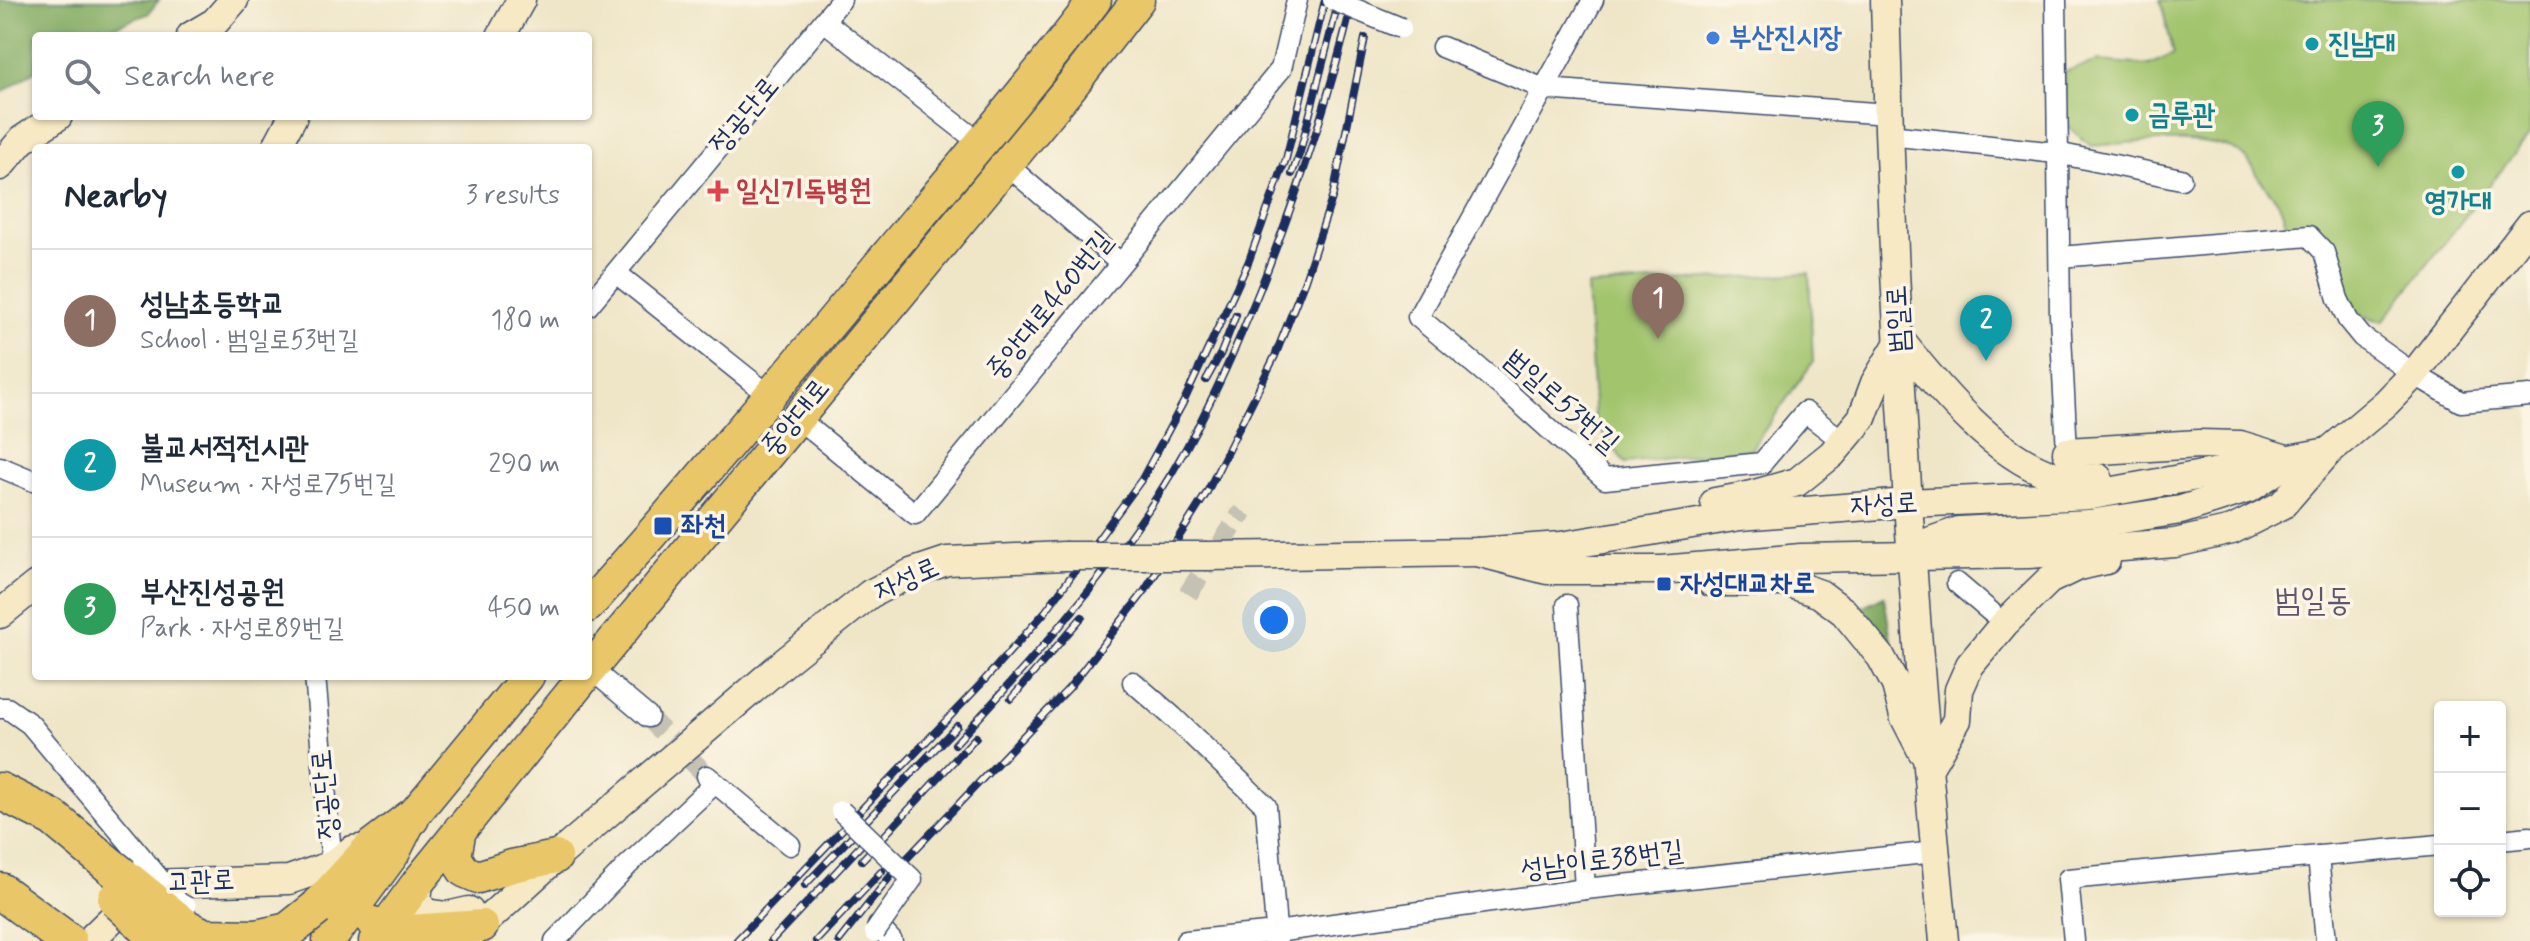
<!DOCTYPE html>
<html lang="en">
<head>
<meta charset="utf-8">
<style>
  body { margin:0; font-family:Mynerve,"Poor Story",sans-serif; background:#f6f6f7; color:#1f2937 }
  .controls { position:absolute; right:24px; bottom:24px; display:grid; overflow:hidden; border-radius:8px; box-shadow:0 2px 6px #0004 }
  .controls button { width:72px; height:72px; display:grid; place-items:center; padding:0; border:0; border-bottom:2px solid #e0e1e3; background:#fff; color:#1f2937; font:40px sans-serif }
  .you { position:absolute; left:1274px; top:620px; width:28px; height:28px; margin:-20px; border:6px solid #fff; border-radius:50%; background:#1a73e8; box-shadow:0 0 0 12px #1a73e833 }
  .badge { display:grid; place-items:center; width:52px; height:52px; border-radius:50%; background:#7c3aed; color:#fff; font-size:26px; font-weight:700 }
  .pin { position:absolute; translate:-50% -66px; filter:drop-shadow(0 2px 4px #0008) }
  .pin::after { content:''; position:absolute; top:42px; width:28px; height:24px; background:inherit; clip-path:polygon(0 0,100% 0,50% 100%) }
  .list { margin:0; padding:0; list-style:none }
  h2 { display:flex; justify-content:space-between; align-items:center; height:104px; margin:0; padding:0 32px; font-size:34px }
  h2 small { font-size:26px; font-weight:400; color:#747a83 }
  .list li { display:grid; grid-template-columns:52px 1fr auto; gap:24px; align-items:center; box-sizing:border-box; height:144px; padding:0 32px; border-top:2px solid #e0e1e3 }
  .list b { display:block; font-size:30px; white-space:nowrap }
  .list p { margin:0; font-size:26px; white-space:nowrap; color:#747a83 }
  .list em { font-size:26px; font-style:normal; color:#747a83 }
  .icon { flex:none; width:44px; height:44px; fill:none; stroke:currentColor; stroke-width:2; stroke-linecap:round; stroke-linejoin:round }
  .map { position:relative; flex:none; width:2530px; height:941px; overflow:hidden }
  .search { position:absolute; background:#fff; box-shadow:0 2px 6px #0004; left:32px; top:32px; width:560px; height:88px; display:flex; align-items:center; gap:20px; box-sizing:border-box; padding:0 28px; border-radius:8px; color:#747a83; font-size:30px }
  .panel { position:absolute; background:#fff; box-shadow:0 2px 6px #0004; left:32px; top:144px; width:560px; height:536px; border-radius:8px }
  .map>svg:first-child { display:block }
  .green { fill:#a2c46d; stroke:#5e7a66; stroke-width:2 }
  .forest { fill:#81aa60; stroke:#4e6c5f; stroke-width:2 }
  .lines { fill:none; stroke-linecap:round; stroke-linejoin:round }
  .street-tunnel { stroke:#c5c1b3; stroke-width:20; stroke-dasharray:20 10; stroke-linecap:butt }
  .street-casing { stroke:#3b4a6e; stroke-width:23 }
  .secondary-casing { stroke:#3b4a6e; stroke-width:31 }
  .primary-casing { stroke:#3b4a6e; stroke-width:35 }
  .highway-casing { stroke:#3b4a6e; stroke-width:39 }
  .street { stroke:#fff; stroke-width:20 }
  .secondary { stroke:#f6e9c3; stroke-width:28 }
  .primary { stroke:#e9c769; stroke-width:32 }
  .highway { stroke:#e9c769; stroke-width:36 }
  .rail-casing { stroke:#1b2f5e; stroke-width:8 }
  .rail { stroke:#fcf5e5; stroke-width:5; stroke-dasharray:15; stroke-linecap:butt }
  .street-bridge-casing { stroke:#3b4a6e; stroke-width:23; stroke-linecap:butt }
  .secondary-bridge-casing { stroke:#3b4a6e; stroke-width:31; stroke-linecap:butt }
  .highway-bridge-casing { stroke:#3b4a6e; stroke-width:39; stroke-linecap:butt }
  .street-bridge { stroke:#fff; stroke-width:20 }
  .secondary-bridge { stroke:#f6e9c3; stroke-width:28 }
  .highway-bridge { stroke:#e9c769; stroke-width:36 }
  .shop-dot { fill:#3f7fe0; stroke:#fcf5e5; stroke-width:3 }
  .culture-dot { fill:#0f9aa8; stroke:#fcf5e5; stroke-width:3 }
  .health-dot { fill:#e0444e; stroke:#fcf5e5; stroke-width:3 }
  .transit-dot { fill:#1a4fb4; stroke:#fcf5e5; stroke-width:3 }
  .labels { text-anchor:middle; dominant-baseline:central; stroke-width:7; stroke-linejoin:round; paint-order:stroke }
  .shop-label { font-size:28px; font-weight:bold; fill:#366cbe; stroke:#fcf5e5; text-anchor:start }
  .culture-label { font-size:28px; font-weight:bold; fill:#0d838f; stroke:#fcf5e5; text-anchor:start }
  .street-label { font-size:28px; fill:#1b2f5e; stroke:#fcf5e5 }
  .health-label { font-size:28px; font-weight:bold; fill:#be3a42; stroke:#fcf5e5; text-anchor:start }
  .transit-label { font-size:28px; font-weight:bold; fill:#164399; stroke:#fcf5e5; text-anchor:start }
  .quarter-label { font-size:32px; fill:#5f576d; stroke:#fcf5e5 }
</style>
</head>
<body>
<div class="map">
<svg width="2530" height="941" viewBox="0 0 2530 941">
  <rect width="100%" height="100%" fill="#fcf5e5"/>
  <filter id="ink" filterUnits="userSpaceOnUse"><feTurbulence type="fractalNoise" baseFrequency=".0125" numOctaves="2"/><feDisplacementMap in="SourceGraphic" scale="16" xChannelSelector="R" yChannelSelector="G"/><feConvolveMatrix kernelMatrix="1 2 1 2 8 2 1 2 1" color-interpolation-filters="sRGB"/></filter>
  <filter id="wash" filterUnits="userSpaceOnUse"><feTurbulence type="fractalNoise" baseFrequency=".006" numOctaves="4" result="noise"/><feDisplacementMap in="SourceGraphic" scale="32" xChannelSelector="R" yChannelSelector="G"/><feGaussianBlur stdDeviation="1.8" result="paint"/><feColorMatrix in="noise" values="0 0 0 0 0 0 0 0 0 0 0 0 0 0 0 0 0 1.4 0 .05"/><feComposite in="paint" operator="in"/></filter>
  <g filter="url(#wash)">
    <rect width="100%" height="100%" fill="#efe6c8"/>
    <g class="green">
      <path d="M 2160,0 L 2530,0 L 2530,134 L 2383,321 C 2373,319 2360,316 2353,309 C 2336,291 2327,248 2317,224 L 2287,227 C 2279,197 2278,202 2260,180 C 2254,173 2250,160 2243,155 C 2209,132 2131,143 2091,146 L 2064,123 L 2064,72 L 2098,61 L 2149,65 L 2174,54 Z"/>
      <path d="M 1809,273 L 1813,362 L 1751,449 L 1625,463 L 1595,423 L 1587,286 Z"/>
    </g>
    <g class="forest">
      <path d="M 0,0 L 159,0 L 148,14 L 89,36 L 36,36 L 36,70 L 0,94 Z"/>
      <path d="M 1884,596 L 1893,653 L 1855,610 Z"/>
    </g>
  </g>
  <g filter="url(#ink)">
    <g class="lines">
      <g class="street-tunnel">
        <path d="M 1188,594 L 1243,511"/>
        <path d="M 648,717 L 707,776"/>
      </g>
      <g class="street-casing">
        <g id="street">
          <path d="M 1593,0 L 1418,317 L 1502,387 L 1605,479 L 1762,463 L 1805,412 L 1844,442"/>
          <path d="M 2056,0 L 2060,315 L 2067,452"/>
          <path d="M 824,21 L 980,143"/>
          <path d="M 1442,47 L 1544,89 L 1888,114"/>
          <path d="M 1889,135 L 2057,153 L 2181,179"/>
          <path d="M 1006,164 L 1120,263"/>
          <path d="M 2060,257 L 2309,236 L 2324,252 L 2338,299 L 2348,320 L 2362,337 L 2414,374 L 2461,402 L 2530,396"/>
          <path d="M 616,273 L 770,396"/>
          <path d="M 588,306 L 841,0"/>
          <path d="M 796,417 L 915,514 L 1281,69 L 1297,0"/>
          <path d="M 0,467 L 36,482"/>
          <path d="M 1957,583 L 1991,612"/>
          <path d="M 1567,605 L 1585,889"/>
          <path d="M 591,669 L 648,717"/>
          <path d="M 315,676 L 332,865 L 325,873"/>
          <path d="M 1133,682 L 1173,717 L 1266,806 L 1277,941"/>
          <path d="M 0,708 L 7,708 L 30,724 L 144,860"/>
          <path d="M 707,776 L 790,845"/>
          <path d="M 2500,840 L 2530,837"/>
          <path d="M 2318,856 L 2326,941"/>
          <path d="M 878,926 L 892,941"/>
          <path d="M 555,941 L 627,866 L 714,784"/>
          <path d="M 1186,941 L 1276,932 L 1585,889 L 1935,852"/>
          <path d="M 2074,941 L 2068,879 L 2440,845"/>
        </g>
      </g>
      <g class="secondary-casing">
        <g id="secondary">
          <path d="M 1885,0 C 1893,314 1913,628 1944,941"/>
          <path d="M 191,36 L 215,22 L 234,0"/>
          <path d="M 501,36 L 521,0"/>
          <path d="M 276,148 L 293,116"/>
          <path d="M 0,166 L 22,140 L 58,116"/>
          <path d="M 1900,340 C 1938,388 1999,462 2060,477 C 2071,480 2086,478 2098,478"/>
          <path d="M 2067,452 L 2199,444 L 2240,445 L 2283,458"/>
          <path d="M 1715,502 L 1748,496 L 1797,482 L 1832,454 L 1862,418 L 1875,383 L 1900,341"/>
          <path d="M 1477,552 L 1547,570 L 1661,570 L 1801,558 L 2029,554 L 2175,543 L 2232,530 L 2282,505 L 2328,452 L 2386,403 L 2414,374 L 2530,225"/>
          <path d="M 1207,556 L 1477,552 L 1561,546 L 1740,516 L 1907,503 L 2092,495 L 2328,452"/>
          <path d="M 1912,556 L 1931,541 L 1959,531 L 2089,524 L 2181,510 L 2250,488 L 2284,465"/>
          <path d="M 1711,582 L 1786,582 L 1820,594 L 1844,612 L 1881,657 L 1896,685 L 1904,716 L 1922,751"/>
          <path d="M 0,614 L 36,585"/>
          <path d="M 1930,766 L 1957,720 L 1959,690 L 1970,665 L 2004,624 L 2049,580 L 2078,566 L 2106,560"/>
          <path d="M 419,881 L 417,901 L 425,913 L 447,916 L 469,911"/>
          <path d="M 465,940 L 556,857 L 786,661 L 870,594 L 911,573 L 947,561 L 1064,556"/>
          <path d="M 89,941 L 148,884 L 289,880 L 332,865 L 352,850 L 366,848"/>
        </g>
      </g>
      <g class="primary-casing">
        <g id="primary">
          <path d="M 588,606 C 691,491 789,373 888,254 C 958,170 1029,87 1095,0"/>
          <path d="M 588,672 L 1072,85 L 1138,0"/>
          <path d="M 460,829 L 455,857 L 464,871 L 478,877 L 512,866 L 556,857"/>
          <path d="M 373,923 L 381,933 L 482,926"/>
          <path d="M 329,941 L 393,854 L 411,818 L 528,676"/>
          <path d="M 375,941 L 419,881 L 585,676"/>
        </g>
      </g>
      <g class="highway-casing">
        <g id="highway">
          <path d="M 0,791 L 53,818 L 113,868"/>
          <path d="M 0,891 L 68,941"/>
          <path d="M 317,908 L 374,846 L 411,818"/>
        </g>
      </g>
      <use href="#street" class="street"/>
      <use href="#secondary" class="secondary"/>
      <use href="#primary" class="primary"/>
      <use href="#highway" class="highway"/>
      <g class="rail-casing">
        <g id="rail">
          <path d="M 1292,174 L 1300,152 L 1339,0"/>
          <path d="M 1206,380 L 1221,353 L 1236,315"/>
          <path d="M 1011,699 L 1082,617"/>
          <path d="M 955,744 C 1027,666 1100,585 1158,495 C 1200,430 1231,360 1260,289 C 1298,194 1329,99 1353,0"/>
          <path d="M 862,860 L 976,737"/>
          <path d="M 805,885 L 957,726"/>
          <path d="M 736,941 L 980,685 L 1045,612 L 1142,479 L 1183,403 L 1248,263 L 1286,159 L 1325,0"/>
          <path d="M 771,941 L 865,841"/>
          <path d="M 816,941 L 882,871"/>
          <path d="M 839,941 L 893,873 L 1069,688 L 1144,592 L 1206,494 L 1275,356 L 1305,280 L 1333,195 L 1365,38"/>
        </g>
      </g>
      <use href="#rail" class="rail"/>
      <g class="street-bridge-casing">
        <g id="street-bridge">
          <path d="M 1333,0 L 1401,28"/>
          <path d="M 841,811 L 912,879 L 875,932"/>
          <path d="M 144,860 L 179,903 L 186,907"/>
        </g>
      </g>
      <g class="secondary-bridge-casing">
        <path id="secondary-bridge" d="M 1064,556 L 1207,556"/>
      </g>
      <g class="highway-bridge-casing">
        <g id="highway-bridge">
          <path d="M 113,868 L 187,928 L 205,937 L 256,938 L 288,931 L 317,908"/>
          <path d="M 116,899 L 161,941"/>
        </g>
      </g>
      <use href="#street-bridge" class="street-bridge"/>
      <use href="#secondary-bridge" class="secondary-bridge"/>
      <use href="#highway-bridge" class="highway-bridge"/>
    </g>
  </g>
  <circle class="shop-dot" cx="1713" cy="38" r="8"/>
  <g class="culture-dot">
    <circle cx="2312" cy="44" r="8"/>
    <circle cx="2132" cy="115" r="8"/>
    <circle cx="2458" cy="172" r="8"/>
  </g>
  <path class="health-dot" d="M714 179h8v8h8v8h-8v8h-8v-8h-8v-8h8z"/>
  <g class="transit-dot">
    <rect x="653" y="516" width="20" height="20" rx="4"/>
    <rect x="1656" y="576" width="16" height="16" rx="4"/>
  </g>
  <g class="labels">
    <g class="shop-label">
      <text x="1729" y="38">부산진시장</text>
    </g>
    <g class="culture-label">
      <text x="2328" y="44">진남대</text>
      <text x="2148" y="115">금루관</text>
      <text x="2458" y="202" text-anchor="middle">영가대</text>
    </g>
    <g class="street-label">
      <text transform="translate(745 116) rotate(-50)">정공단로</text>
      <text transform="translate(1050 306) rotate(-51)">중앙대로460번길</text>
      <text transform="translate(1899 319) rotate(-93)">범일로</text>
      <text transform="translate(1561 402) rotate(41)">범일로53번길</text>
      <text transform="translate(796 418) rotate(-51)">중앙대로</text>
      <text transform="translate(1884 505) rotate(-3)">자성로</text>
      <text transform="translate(907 580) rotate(-24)">자성로</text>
      <text transform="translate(326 794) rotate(-95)">정공단로</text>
      <text transform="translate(1602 861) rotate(-7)">성남이로38번길</text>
      <text transform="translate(201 882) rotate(-2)">고관로</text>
    </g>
    <g class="health-label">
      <text x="736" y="191">일신기독병원</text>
    </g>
    <g class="transit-label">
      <text x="681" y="526">좌천</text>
      <text x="1680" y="584">자성대교차로</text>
    </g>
    <g class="quarter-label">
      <text x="2313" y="601">범일동</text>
    </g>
  </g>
</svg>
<div class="controls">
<button>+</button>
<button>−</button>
<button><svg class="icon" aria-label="locate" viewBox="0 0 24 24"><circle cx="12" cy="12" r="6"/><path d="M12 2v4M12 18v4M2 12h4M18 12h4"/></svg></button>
</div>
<div class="you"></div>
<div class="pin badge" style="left:1658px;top:339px;background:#8d6e63">1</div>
<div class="pin badge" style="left:1986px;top:361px;background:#0f9aa8">2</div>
<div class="pin badge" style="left:2378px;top:167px;background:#2e9e5b">3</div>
<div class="search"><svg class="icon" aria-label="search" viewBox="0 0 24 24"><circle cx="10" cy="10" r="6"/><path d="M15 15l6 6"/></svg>Search here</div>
<section class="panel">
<h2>Nearby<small>3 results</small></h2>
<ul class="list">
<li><span class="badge" style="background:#8d6e63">1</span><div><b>성남초등학교</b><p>School · 범일로53번길</p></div><em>180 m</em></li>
<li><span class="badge" style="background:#0f9aa8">2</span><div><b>불교서적전시관</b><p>Museum · 자성로75번길</p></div><em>290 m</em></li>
<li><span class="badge" style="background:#2e9e5b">3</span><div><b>부산진성공원</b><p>Park · 자성로89번길</p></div><em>450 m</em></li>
</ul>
</section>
</div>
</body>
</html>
